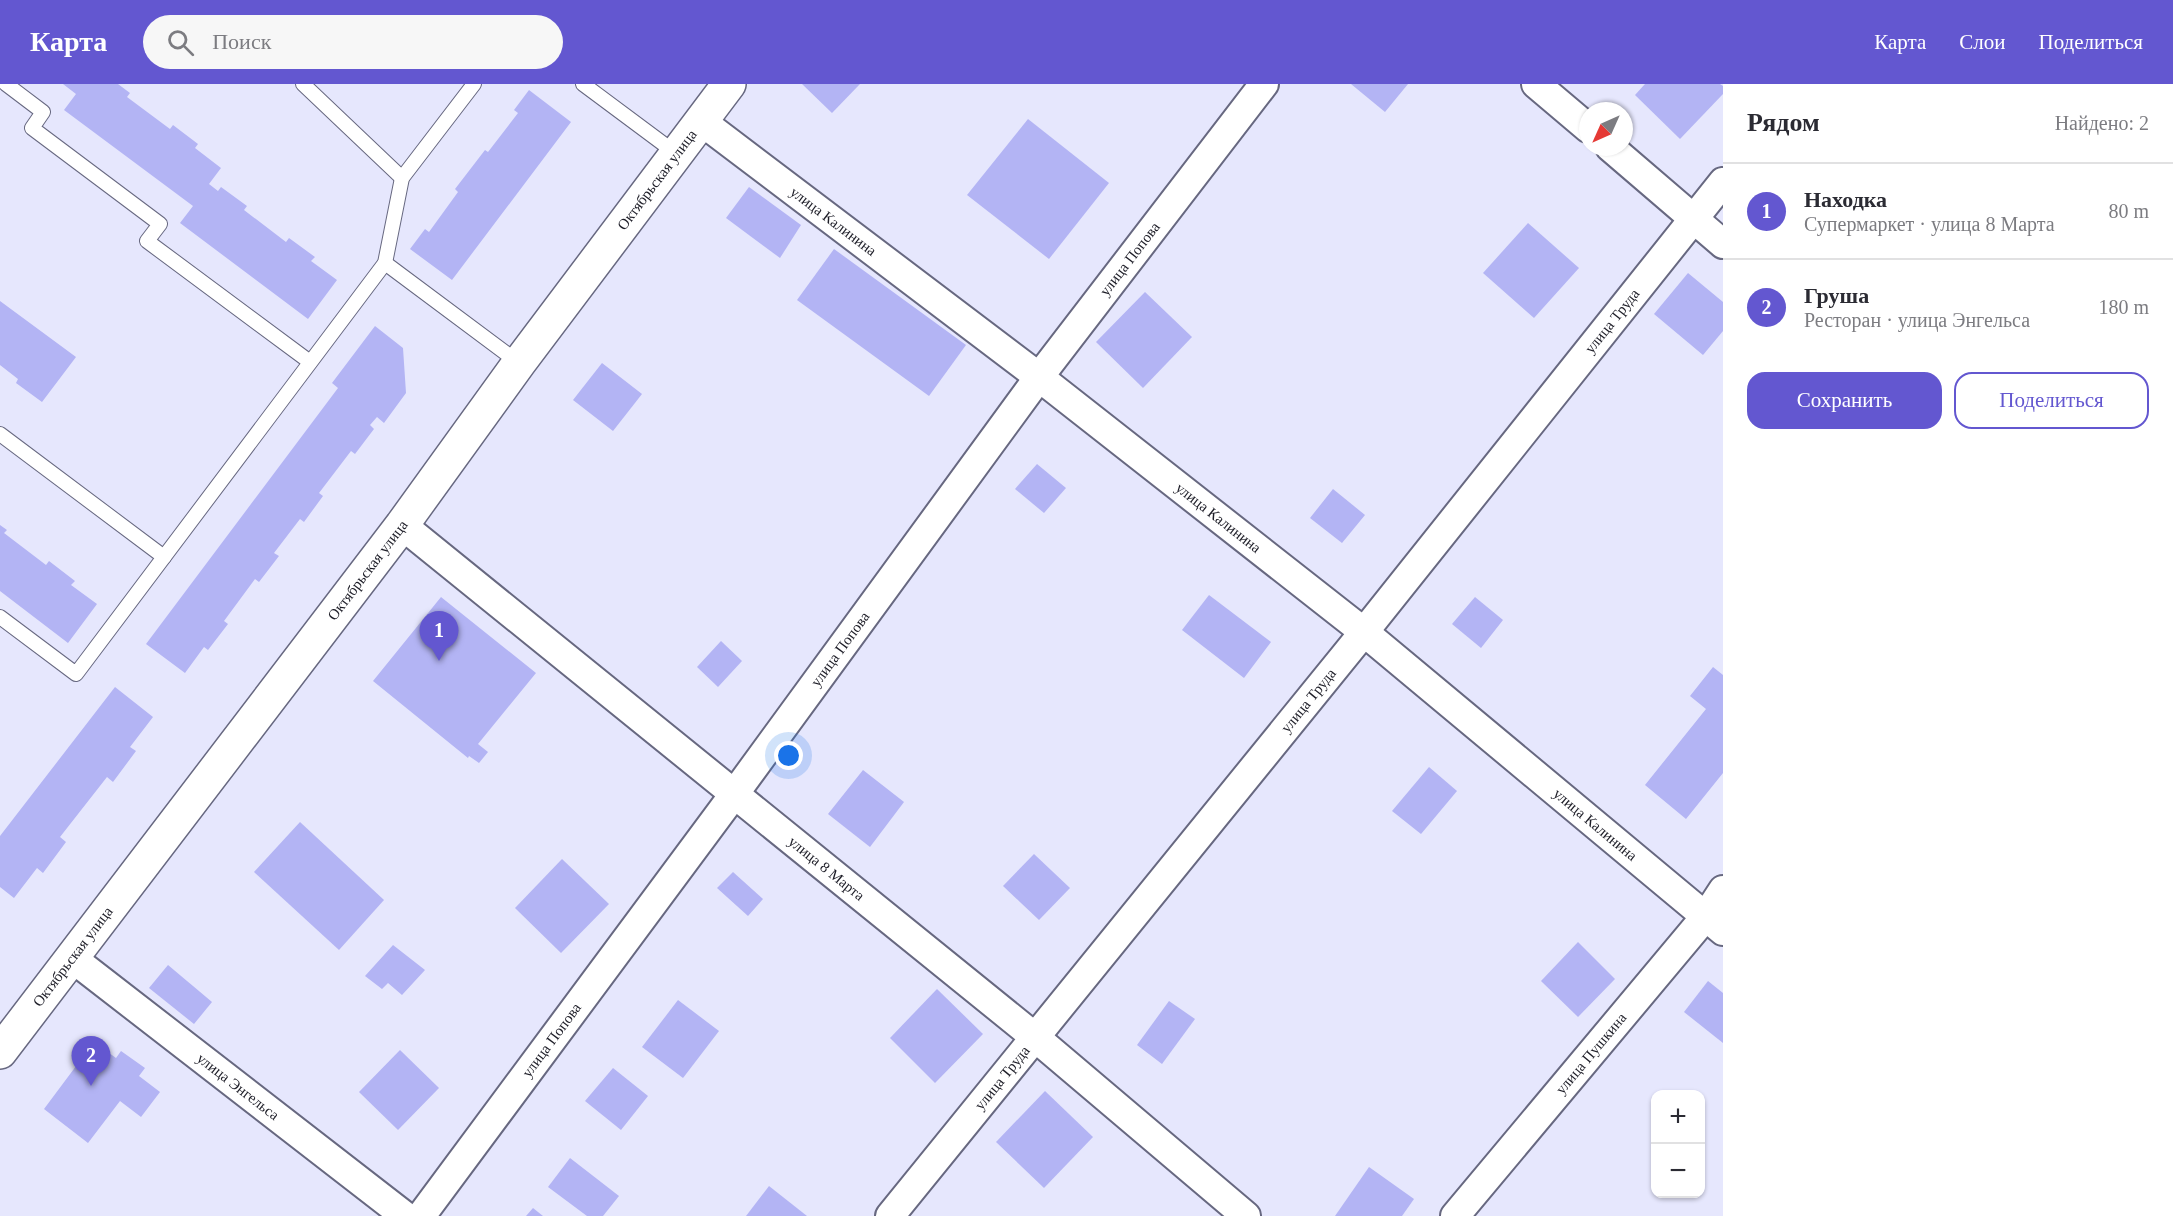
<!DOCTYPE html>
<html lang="ru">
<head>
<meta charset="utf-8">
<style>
  body { margin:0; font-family:"Times New Roman",serif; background:#f7f7f7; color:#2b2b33 }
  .controls { position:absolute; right:18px; bottom:18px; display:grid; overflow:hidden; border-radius:12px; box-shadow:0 2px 4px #0004 }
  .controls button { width:54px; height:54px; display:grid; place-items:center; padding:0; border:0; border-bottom:2px solid #e1e1e2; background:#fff; color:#2b2b33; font:30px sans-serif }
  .compass { position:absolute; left:1579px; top:18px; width:54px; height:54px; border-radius:50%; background:#fff; box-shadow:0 2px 4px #0004; rotate:225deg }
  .you { position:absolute; left:789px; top:672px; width:21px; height:21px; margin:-15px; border:4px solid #fff; border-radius:50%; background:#1a73e8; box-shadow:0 0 0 9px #1a73e833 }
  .badge { display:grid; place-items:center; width:39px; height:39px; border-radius:50%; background:#6357d0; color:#fff; font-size:20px; font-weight:700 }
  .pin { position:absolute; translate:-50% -50px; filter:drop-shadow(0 2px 3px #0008) }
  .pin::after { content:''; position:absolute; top:32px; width:21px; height:18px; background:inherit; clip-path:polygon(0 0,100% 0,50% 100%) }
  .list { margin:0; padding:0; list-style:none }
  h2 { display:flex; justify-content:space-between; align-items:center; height:78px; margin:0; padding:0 24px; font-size:26px }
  h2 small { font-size:20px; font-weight:400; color:#7c7c81 }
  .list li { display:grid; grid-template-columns:39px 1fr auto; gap:18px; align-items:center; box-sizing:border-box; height:96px; padding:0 24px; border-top:2px solid #e1e1e2 }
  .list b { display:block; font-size:22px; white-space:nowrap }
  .list p { margin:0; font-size:20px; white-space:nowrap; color:#7c7c81 }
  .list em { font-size:20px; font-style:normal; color:#7c7c81 }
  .actions { display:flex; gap:12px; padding:18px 24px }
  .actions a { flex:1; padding:14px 0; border:2px solid #6357d0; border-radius:18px; text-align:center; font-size:21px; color:#6357d0 }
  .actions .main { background:#6357d0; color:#fff }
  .icon { flex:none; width:33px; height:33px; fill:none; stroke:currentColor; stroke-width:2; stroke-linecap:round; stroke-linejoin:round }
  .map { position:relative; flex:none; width:1723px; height:1132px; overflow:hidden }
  header { display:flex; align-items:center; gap:36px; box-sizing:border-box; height:84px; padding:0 30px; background:#6357d0; color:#fff }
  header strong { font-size:28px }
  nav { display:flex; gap:33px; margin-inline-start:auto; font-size:21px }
  .search { width:420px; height:54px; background:#f7f7f7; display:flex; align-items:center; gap:15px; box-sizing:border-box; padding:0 21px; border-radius:33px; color:#7c7c81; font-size:22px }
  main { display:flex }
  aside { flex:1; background:#fff }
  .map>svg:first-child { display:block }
  .building { fill:#b3b4f4 }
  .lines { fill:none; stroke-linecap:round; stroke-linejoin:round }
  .service-casing { stroke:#676880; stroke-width:16 }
  .minor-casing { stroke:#676880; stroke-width:32 }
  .primary-casing { stroke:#676880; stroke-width:36 }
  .service { stroke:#fff; stroke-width:14 }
  .minor { stroke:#fff; stroke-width:28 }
  .primary { stroke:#fff; stroke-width:33 }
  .labels { text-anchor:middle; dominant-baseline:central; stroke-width:4.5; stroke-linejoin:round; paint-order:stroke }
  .street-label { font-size:15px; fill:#1d1d27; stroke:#fff }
</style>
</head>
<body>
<header>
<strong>Карта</strong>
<div class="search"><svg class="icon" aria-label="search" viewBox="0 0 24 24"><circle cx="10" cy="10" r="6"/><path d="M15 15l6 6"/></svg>Поиск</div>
<nav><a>Карта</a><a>Слои</a><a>Поделиться</a></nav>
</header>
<main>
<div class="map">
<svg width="1723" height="1132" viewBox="0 0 1723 1132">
  <rect width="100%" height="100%" fill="#e6e7fd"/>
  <g class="building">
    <path d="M 63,0 L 118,0 L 130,9 L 127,13 L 170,45 L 173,41 L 198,60 L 195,64 L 221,84 L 209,100 L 218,107 L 221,103 L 247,122 L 244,126 L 286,158 L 289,154 L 315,173 L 311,177 L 337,196 L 308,235 L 180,139 L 193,122 L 64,26 L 76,10 Z"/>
    <path d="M 802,0 L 860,0 L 832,29 Z"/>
    <path d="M 1351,0 L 1408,0 L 1385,28 Z"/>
    <path d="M 1645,0 L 1720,0 L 1723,2 L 1723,10 L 1680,55 L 1635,11 Z"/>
    <path d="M 529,6 L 571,38 L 452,196 L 410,165 L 425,145 L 429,148 L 458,108 L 455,105 L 485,66 L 488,68 L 518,29 L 514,26 Z"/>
    <path d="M 1028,35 L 1109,99 L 1049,175 L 967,111 Z"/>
    <path d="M 749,103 L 801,141 L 780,174 L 726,134 Z"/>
    <path d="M 1528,139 L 1579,184 L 1534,234 L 1483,189 Z"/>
    <path d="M 834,165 L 966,261 L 929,312 L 797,216 Z"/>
    <path d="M 1688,189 L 1723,218 L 1723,247 L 1703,271 L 1654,230 Z"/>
    <path d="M 1145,208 L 1192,253 L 1143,304 L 1096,258 Z"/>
    <path d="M 0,217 L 76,273 L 42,318 L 16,299 L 18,295 L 0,281 Z"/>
    <path d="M 375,242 L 403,264 L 406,309 L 384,339 L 377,333 L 370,341 L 374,345 L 355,370 L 351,367 L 319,409 L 323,412 L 304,438 L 300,435 L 274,469 L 279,472 L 259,498 L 255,495 L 224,537 L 228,540 L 208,566 L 204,563 L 185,589 L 146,560 L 338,304 L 332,299 Z"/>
    <path d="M 602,279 L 642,310 L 613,347 L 573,316 Z"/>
    <path d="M 1037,380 L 1066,404 L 1044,429 L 1015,405 Z"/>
    <path d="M 1333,405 L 1365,431 L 1342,459 L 1310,434 Z"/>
    <path d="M 0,441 L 7,446 L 4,449 L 46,481 L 49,477 L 75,497 L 71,501 L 97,520 L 68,559 L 0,507 Z"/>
    <path d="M 1209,511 L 1271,558 L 1244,594 L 1182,546 Z"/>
    <path d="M 441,513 L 536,589 L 478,660 L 488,668 L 479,679 L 469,672 L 468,674 L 373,597 Z"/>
    <path d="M 1475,513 L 1503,536 L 1481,564 L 1452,540 Z"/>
    <path d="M 721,557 L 742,577 L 718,603 L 697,583 Z"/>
    <path d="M 1713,583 L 1723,591 L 1723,689 L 1686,735 L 1645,701 L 1706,625 L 1690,612 Z"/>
    <path d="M 115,603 L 153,633 L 130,663 L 136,667 L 113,698 L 107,693 L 60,753 L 66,758 L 43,789 L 37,784 L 14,814 L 0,803 L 0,752 Z"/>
    <path d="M 1429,683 L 1457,707 L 1421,750 L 1392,727 Z"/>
    <path d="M 863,686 L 904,718 L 870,763 L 828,730 Z"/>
    <path d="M 300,738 L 384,816 L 339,866 L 254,788 Z"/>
    <path d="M 1034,770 L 1070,804 L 1039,836 L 1003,802 Z"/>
    <path d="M 562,775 L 609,820 L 561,869 L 515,824 Z"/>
    <path d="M 733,788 L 763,815 L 748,832 L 717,804 Z"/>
    <path d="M 1578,858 L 1615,895 L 1578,933 L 1541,897 Z"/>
    <path d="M 393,861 L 425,886 L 402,911 L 388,899 L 382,905 L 365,892 Z"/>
    <path d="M 168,881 L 212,918 L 194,940 L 149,904 Z"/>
    <path d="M 1708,897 L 1723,909 L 1723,959 L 1684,928 Z"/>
    <path d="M 937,905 L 983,950 L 935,999 L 890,954 Z"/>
    <path d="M 678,916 L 719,947 L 683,994 L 642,963 Z"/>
    <path d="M 1169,917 L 1195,935 L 1162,980 L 1137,961 Z"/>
    <path d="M 94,958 L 116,974 L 121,967 L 145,984 L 139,992 L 160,1008 L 141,1033 L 120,1017 L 88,1059 L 44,1025 Z"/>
    <path d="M 400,966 L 439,1004 L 398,1046 L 359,1008 Z"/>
    <path d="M 613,984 L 648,1012 L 621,1046 L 585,1017 Z"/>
    <path d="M 1045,1007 L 1093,1053 L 1044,1104 L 996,1058 Z"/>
    <path d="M 570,1074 L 619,1112 L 603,1132 L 587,1132 L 548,1103 Z"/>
    <path d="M 1369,1083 L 1414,1115 L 1402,1132 L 1335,1132 Z"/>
    <path d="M 769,1102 L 807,1132 L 746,1132 Z"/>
    <path d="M 533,1124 L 543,1132 L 526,1132 Z"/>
  </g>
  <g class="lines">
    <g class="service-casing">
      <g id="service">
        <path d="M 6,0 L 43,28 L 32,44 L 160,140 L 147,157 L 310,278"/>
        <path d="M 303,0 L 402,94"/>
        <path d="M 583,0 L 677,70"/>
        <path d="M 385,179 L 519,279"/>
        <path d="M 0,350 L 164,473"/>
        <path d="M 0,533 L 76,590 L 385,179 L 402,94 L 474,0"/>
      </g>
    </g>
    <g class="minor-casing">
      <g id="minor">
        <path d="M 1536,0 L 1588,44"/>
        <path id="s1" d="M 701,37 L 1039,293 L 1364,548 L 1723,847"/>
        <path d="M 1610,63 L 1723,160"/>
        <path id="s2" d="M 402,441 L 1036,954 L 1246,1132"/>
        <path id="s3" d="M 72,874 L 405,1132"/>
        <path id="s4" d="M 421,1132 L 735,709 L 1039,293 L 1264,0"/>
        <path id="s5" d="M 890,1132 L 1364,548 L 1723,98"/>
        <path id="s6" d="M 1455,1132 L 1706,832 L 1723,806"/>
      </g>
    </g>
    <g class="primary-casing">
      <g id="primary">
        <path id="s7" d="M 0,968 L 402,441 L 519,279 L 729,0"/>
      </g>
    </g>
    <use href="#service" class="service"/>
    <use href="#minor" class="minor"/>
    <use href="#primary" class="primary"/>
  </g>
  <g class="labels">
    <g class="street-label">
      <text stroke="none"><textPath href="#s7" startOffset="1092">Октябрьская улица</textPath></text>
      <text stroke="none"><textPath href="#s1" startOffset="166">улица Калинина</textPath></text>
      <text stroke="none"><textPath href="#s4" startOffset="1191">улица Попова</textPath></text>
      <text stroke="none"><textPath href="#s5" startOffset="1150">улица Труда</textPath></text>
      <text stroke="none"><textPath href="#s1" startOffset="652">улица Калинина</textPath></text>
      <text stroke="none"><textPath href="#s7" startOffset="606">Октябрьская улица</textPath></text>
      <text stroke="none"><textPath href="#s4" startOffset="705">улица Попова</textPath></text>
      <text stroke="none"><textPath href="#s5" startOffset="664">улица Труда</textPath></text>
      <text stroke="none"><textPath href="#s1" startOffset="1138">улица Калинина</textPath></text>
      <text stroke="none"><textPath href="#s2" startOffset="546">улица 8 Марта</textPath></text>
      <text stroke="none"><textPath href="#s7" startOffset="120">Октябрьская улица</textPath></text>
      <text stroke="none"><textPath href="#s4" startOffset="219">улица Попова</textPath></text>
      <text stroke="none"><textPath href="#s6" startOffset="212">улица Пушкина</textPath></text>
      <text stroke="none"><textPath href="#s5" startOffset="178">улица Труда</textPath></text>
      <text stroke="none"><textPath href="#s3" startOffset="210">улица Энгельса</textPath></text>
    </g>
  </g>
</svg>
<div class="controls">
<button>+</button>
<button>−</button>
</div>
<svg class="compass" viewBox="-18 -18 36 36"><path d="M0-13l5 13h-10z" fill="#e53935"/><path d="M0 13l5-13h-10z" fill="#7c7c81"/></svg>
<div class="you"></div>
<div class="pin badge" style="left:439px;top:577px">1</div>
<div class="pin badge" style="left:91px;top:1002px">2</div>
</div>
<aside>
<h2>Рядом<small>Найдено: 2</small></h2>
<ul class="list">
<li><span class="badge">1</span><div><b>Находка</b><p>Супермаркет · улица 8 Марта</p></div><em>80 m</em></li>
<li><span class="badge">2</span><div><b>Груша</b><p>Ресторан · улица Энгельса</p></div><em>180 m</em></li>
</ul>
<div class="actions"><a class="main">Сохранить</a><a>Поделиться</a></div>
</aside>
</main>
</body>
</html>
